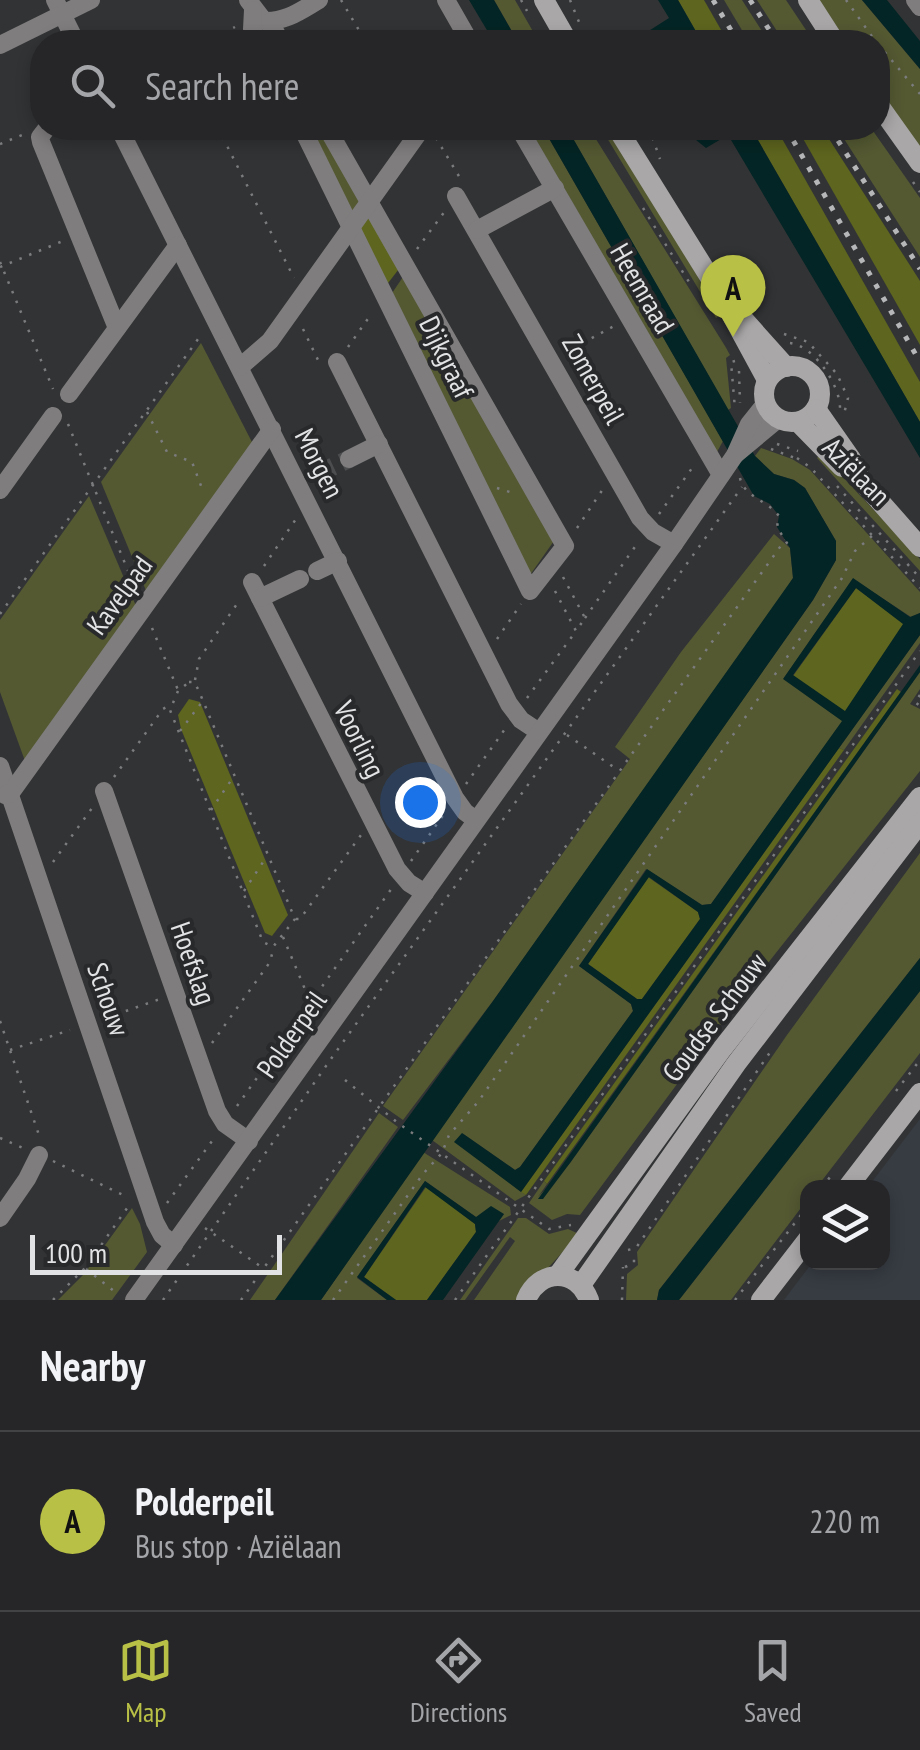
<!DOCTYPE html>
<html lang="en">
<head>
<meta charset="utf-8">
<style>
  body { margin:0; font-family:"PT Sans Narrow",sans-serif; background:#2e2e30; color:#f1f3f6 }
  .controls { position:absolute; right:30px; bottom:30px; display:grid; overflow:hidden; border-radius:20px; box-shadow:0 5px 15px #0003 }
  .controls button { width:90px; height:90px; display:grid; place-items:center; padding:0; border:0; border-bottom:2px solid #424345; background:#262628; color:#f1f3f6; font:50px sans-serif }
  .scale { position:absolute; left:30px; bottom:25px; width:252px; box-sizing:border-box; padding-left:10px; border:5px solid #e2e3e4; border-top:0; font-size:28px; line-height:35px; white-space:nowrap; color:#e2e3e4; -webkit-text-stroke:8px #28292b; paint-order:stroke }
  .you { position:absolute; left:420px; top:802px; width:35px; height:35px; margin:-25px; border:8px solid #fff; border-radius:50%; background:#1a73e8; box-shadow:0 0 0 15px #1a73e833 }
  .badge { display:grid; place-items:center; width:65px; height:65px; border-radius:50%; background:#b9c046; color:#111; font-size:32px; font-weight:700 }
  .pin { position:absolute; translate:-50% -82px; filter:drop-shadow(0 2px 5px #0008) }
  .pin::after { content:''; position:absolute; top:52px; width:35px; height:30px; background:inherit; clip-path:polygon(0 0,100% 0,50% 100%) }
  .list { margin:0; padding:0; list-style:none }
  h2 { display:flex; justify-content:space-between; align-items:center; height:130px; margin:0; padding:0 40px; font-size:42px }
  h2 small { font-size:32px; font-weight:400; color:#a4a5a8 }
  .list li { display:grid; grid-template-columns:65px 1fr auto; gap:30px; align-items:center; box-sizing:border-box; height:180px; padding:0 40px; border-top:2px solid #424345 }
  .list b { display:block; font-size:38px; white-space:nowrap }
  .list p { margin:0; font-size:32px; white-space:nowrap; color:#a4a5a8 }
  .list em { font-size:32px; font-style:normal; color:#a4a5a8 }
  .icon { flex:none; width:55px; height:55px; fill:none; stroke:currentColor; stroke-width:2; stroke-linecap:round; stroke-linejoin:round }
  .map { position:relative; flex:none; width:920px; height:1300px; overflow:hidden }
  .search { position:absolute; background:#262628; box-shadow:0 5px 15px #0003; left:30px; right:30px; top:30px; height:110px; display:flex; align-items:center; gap:25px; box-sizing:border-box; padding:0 35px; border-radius:40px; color:#a4a5a8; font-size:38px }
  .sheet { height:310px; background:#262628 }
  nav { display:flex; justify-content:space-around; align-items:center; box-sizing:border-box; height:140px; border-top:2px solid #424345; background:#262628; font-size:28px; color:#a4a5a8 }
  nav a { display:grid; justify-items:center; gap:5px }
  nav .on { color:#b9c046 }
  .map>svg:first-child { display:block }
  .built { fill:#373c43 }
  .green { fill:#545932 }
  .forest { fill:#5d651e }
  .water { fill:#042525; fill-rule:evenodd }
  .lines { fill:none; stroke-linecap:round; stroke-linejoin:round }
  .street-tunnel { stroke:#4c4d4f; stroke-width:18; stroke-dasharray:18 9; stroke-linecap:butt }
  .path { stroke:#7b7c7d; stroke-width:2.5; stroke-dasharray:2.5 8; stroke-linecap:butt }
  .street { stroke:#7f7d7d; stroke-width:18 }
  .secondary { stroke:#a9a7a7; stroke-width:20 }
  .rail { stroke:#b6b7b9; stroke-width:5; stroke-dasharray:5 10; stroke-linecap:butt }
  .labels { text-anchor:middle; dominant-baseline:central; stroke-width:8; stroke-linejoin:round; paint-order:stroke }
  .street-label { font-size:28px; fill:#e2e3e4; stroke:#28292b }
</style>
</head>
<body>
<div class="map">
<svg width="920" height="1300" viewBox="0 0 920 1300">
  <rect width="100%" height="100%" fill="#323335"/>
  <path class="built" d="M 920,1119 L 920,1300 L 784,1300 L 812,1263 L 882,1262 L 882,1188 L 868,1187 Z"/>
  <g class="green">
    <path d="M 494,0 L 515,0 L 539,42 L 518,42 Z"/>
    <path d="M 724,0 L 742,0 L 769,42 L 749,42 Z"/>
    <path d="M 757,0 L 786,0 L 814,42 L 784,42 Z"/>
    <path d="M 819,0 L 862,0 L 920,69 L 920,150 L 878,87 L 878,42 L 847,42 Z"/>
    <path d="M 307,128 L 322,128 L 361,199 L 351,214 Z"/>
    <path d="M 529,128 L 543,128 L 723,441 L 717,452 Z"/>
    <path d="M 567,128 L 589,128 L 725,346 L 730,355 L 726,358 L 731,408 L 728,410 Z"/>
    <path d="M 601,128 L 608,128 L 721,315 L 716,318 Z"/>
    <path d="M 837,128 L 871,128 L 920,198 L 920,257 Z"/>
    <path d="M 405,274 L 556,538 L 530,575 L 390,296 Z"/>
    <path d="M 201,343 L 254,446 L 147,593 L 101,482 Z"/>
    <path d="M 761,448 L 792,459 L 810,470 L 920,592 L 920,613 L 911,617 L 853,579 L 784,678 L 843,721 L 711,904 L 702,905 L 646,869 L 579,966 L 631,1004 L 633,1011 L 520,1167 L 515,1170 L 462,1133 L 516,1188 L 526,1195 L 515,1201 L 432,1140 L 813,600 L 836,560 L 836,541 L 805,488 L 794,480 L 774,474 L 755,456 Z"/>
    <path d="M 821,454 L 920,559 L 920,571 L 817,458 Z"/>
    <path d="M 89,496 L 136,606 L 25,761 L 0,692 L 0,620 Z"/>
    <path d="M 774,534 L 790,548 L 793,578 L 785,591 L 493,1001 L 403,1120 L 383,1106 L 630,759 L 615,747 L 681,652 Z"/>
    <path d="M 920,635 L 920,643 L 844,750 L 839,748 Z"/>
    <path d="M 920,672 L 920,689 L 910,704 L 920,709 L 920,771 L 749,987 L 580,1215 L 567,1214 L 552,1220 L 529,1203 L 544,1181 L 547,1184 L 538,1197 L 570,1163 Z"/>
    <path d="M 920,853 L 920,958 L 659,1290 L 657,1300 L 626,1300 L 627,1274 L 638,1265 L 637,1252 L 787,1035 Z"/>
    <path d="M 920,991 L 920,1053 L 817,1187 L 808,1188 L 807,1200 L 731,1300 L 679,1300 Z"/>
    <path d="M 379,1113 L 398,1127 L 275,1300 L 250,1300 Z"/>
    <path d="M 423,1152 L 510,1207 L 511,1215 L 499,1221 L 504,1214 L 476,1217 L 425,1181 L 357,1278 L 387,1300 L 321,1300 Z"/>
    <path d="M 132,1208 L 140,1224 L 147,1252 L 112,1300 L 58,1300 L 84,1274 Z"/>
    <path d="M 518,1218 L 526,1218 L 549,1234 L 568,1229 L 579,1234 L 548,1268 L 529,1278 L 517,1300 L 474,1300 L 515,1241 L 510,1237 L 465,1300 L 460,1300 Z"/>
  </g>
  <g class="forest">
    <path d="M 678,0 L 704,0 L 728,42 L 702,42 Z"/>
    <path d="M 751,128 L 776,128 L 920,382 L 920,422 Z"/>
    <path d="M 797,128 L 822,128 L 920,281 L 920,345 Z"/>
    <path d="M 371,213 L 402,265 L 385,287 L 358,231 Z"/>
    <path d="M 856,588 L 904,624 L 845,712 L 793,676 Z"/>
    <path d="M 897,689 L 901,692 L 547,1184 L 544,1181 Z"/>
    <path d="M 189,699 L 200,702 L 288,915 L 272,936 L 265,933 L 181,729 L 178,715 Z"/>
    <path d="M 839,748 L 844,750 L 526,1195 L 521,1192 Z"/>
    <path d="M 648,877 L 698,912 L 700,919 L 642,999 L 637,999 L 588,964 Z"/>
    <path d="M 426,1187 L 475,1224 L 476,1232 L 427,1300 L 396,1300 L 364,1277 Z"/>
  </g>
  <g class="water">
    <path d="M 469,0 L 494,0 L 518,42 L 494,42 Z"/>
    <path d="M 658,0 L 678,0 L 702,42 L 639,42 L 636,39 L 669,18 Z"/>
    <path d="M 862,0 L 887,0 L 920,41 L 920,69 Z"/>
    <path d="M 543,128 L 567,128 L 755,456 L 774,474 L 794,480 L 805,488 L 836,541 L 836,560 L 813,600 L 321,1300 L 275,1300 L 493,1001 L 793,578 L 790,548 L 777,527 L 779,516 L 770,504 L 754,496 Z"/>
    <path d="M 681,128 L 751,128 L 920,422 L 920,458 L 728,135 L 706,148 Z"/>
    <path d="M 853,578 L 910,617 L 920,613 L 920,635 L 521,1192 L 454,1142 L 462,1133 L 515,1170 L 520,1167 L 633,1011 L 631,1004 L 579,966 L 647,869 L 702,905 L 711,904 L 842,721 L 783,679 ZM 856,588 L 903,624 L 845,711 L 793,675 ZM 649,877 L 698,912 L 700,919 L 642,999 L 637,999 L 588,964 Z"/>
    <path d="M 920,665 L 920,672 L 570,1163 L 543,1199 L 538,1199 Z"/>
    <path d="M 920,958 L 920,991 L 679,1300 L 657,1300 L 659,1290 Z"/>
    <path d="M 425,1181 L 476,1217 L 491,1206 L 504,1214 L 443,1300 L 427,1300 L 476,1232 L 475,1224 L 425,1187 L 364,1277 L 396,1300 L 387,1300 L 357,1277 Z"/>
  </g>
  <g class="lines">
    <path class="street-tunnel" d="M 317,474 L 349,459"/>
    <g class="path">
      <path d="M 341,0 L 366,42"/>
      <path d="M 521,0 L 527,11"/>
      <path d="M 570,0 L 579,22"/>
      <path d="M 846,0 L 876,42"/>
      <path d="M 205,42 L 235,27"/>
      <path d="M 878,44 L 920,94"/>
      <path d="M 218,128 L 294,278"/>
      <path d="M 649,128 L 660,159"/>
      <path d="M 436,138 L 460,178"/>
      <path d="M 0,144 L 22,135"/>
      <path d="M 913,182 L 920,192"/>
      <path d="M 643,208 L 689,282"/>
      <path d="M 417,249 L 445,211"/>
      <path d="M 0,262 L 53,389"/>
      <path d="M 0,267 L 63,241"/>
      <path d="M 303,329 L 319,362"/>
      <path d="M 784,334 L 808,342 L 837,374 L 848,398 L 844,414"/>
      <path d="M 790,343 C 814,346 840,385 840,408"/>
      <path d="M 348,347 L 372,313"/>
      <path d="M 564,353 L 614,326"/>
      <path d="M 735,361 L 731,362 L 735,409"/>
      <path d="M 739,371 L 740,403"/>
      <path d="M 147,412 L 167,452 L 192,462 L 203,491"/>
      <path d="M 68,424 L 135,588"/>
      <path d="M 777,444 L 798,451"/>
      <path d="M 771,449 L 795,458 L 799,454"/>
      <path d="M 797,458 L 811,468 L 920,588"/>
      <path d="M 740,478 C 744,497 767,500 779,516 L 777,527 L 790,548"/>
      <path d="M 837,486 L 920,578"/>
      <path d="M 497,488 L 513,493"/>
      <path d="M 659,514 L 695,464"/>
      <path d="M 577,528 L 603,489"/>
      <path d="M 264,566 L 296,519"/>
      <path d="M 555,591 L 576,631 L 585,618 L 563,577"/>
      <path d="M 0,614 L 201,335"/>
      <path d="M 585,618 L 639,541"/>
      <path d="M 152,628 L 178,690"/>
      <path d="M 497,639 L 521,604"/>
      <path d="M 195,680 L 199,659 L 239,601"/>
      <path d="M 189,682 L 194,682 L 198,689 L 295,919 L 273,947 L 263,942 L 170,710 L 178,691 Z"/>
      <path d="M 920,695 L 915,702 L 920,706"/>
      <path d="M 527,698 L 576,631"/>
      <path d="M 180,731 L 202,702"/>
      <path d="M 567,735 L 618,770"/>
      <path d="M 114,777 L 163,709 L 170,705"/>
      <path d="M 466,784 L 505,729"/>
      <path d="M 211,810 L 234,776"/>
      <path d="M 411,861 L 444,814"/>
      <path d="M 53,862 L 92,808"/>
      <path d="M 244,891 L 267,856"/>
      <path d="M 296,919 L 300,919 L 361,835"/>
      <path d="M 283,937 L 315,1013"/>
      <path d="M 106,1018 L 160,999"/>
      <path d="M 0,1021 L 40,1138"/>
      <path d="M 212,1043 L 270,962 L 273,950"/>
      <path d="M 10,1050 L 70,1030"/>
      <path d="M 345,1080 L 398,1123 L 549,1229 L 571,1225"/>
      <path d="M 896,1091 L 920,1060"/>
      <path d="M 237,1106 L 392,888"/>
      <path d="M 0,1138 L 23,1148"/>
      <path d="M 53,1161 L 127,1197"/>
      <path d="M 822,1188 L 830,1177"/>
      <path d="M 167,1203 L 215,1137"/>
      <path d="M 205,1228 L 263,1268"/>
      <path d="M 628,1250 L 636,1248 L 773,1048"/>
      <path d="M 625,1267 L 634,1263 L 634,1253"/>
      <path d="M 86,1269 L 119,1295"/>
      <path d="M 53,1300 L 85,1268 L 130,1204"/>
      <path d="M 163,1300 L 333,1056 L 742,487"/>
      <path d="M 241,1300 L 785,540"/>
      <path d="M 333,1300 L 423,1174 L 442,1153 L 449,1135 L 478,1102 L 842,578 L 855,551 L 873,535"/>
      <path d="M 455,1300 L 920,651"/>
      <path d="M 622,1300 L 623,1267"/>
      <path d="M 735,1300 L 808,1206"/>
    </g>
    <g class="street">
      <path d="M 55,0 L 76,42"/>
      <path d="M 248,0 L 264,21 C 286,22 300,11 319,0"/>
      <path d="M 446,0 L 470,42"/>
      <path d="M 915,0 L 920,7"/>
      <path d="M 253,10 L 252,29 L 259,42"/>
      <path d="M 270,22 L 281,42"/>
      <path d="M 0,45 L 91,0"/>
      <path d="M 47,128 L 40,137 L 41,142 L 117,328"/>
      <path d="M 119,128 L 455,798 L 465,812 L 476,820"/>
      <path d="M 302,128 L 530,591 L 565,546 L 327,128"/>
      <path d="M 519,128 L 721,475"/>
      <path d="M 456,196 L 640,518 L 653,532 L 674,544"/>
      <path d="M 477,230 L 555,188"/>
      <path d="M 337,362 L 509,704 L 521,720 L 539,732"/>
      <path d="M 240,367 L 270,341 L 422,128"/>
      <path d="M 69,394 L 178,245"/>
      <path d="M 736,454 L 778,419"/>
      <path d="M 349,459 L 379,444"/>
      <path d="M 0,490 L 53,416"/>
      <path d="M 317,571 L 338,561"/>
      <path d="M 252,582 L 397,869 L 409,883 L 425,893"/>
      <path d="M 260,598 L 300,579"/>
      <path d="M 0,766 L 155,1222 L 162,1235 L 174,1245"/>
      <path d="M 104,791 L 217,1111 L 225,1124 L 249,1141"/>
      <path d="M 5,795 L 10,794 L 272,429"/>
      <path d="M 0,1218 L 27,1179 L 39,1155"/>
      <path d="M 134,1300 L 674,544 L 735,455 L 749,424 L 765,404"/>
    </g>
    <g class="secondary">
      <path d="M 544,0 L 568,42"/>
      <path d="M 808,0 L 835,42"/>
      <path d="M 878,104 L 920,163"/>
      <path d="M 617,128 L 722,297 L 767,380"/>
      <path d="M 744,320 L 786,367"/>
      <circle cx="792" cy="394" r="28"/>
      <path d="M 816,409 L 851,459 L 860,479 L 920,547"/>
      <path d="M 798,422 L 842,467"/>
      <path d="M 847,1188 L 920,1093"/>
      <path d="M 558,1275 L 722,1049 L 920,797"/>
      <path d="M 581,1285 L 736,1064 L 920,823"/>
      <path d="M 526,1300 C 539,1268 577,1268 589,1300"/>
      <path d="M 761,1300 L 808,1239"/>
    </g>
    <g class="rail">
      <path d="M 713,0 L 738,42"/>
      <path d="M 750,0 L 777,42"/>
      <path d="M 786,128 L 920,362"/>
      <path d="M 830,128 L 920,269"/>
    </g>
  </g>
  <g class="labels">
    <g class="street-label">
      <text transform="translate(643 288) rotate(60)">Heemraad</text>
      <text transform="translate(447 357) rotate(64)">Dijkgraaf</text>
      <text transform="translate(594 379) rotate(61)">Zomerpeil</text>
      <text transform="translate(320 463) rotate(63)">Morgen</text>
      <text transform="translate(857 471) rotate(45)">Aziëlaan</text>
      <text transform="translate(119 595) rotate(-54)">Kavelpad</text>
      <text transform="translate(360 739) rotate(64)">Voorling</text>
      <text transform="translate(194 963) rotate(71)">Hoefslag</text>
      <text transform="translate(109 999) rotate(71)">Schouw</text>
      <text transform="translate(714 1017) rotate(-53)">Goudse Schouw</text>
      <text transform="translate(291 1034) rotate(-55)">Polderpeil</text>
    </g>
  </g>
</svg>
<div class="controls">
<button><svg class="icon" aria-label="layers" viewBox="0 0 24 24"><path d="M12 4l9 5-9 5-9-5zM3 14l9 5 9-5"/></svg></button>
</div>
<div class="scale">100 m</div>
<div class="you"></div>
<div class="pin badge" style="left:733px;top:337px">A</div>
<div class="search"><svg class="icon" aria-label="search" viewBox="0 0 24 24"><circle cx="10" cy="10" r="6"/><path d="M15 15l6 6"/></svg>Search here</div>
</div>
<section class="sheet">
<h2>Nearby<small></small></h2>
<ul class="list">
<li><span class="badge">A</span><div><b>Polderpeil</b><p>Bus stop · Aziëlaan</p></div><em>220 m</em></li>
</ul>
</section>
<nav>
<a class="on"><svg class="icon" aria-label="map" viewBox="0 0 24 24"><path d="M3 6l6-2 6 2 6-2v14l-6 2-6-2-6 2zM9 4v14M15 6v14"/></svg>Map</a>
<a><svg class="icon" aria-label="directions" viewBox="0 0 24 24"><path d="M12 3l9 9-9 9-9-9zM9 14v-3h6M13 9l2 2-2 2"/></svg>Directions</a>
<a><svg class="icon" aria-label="saved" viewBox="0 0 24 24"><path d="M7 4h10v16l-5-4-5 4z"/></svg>Saved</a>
</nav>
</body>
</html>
